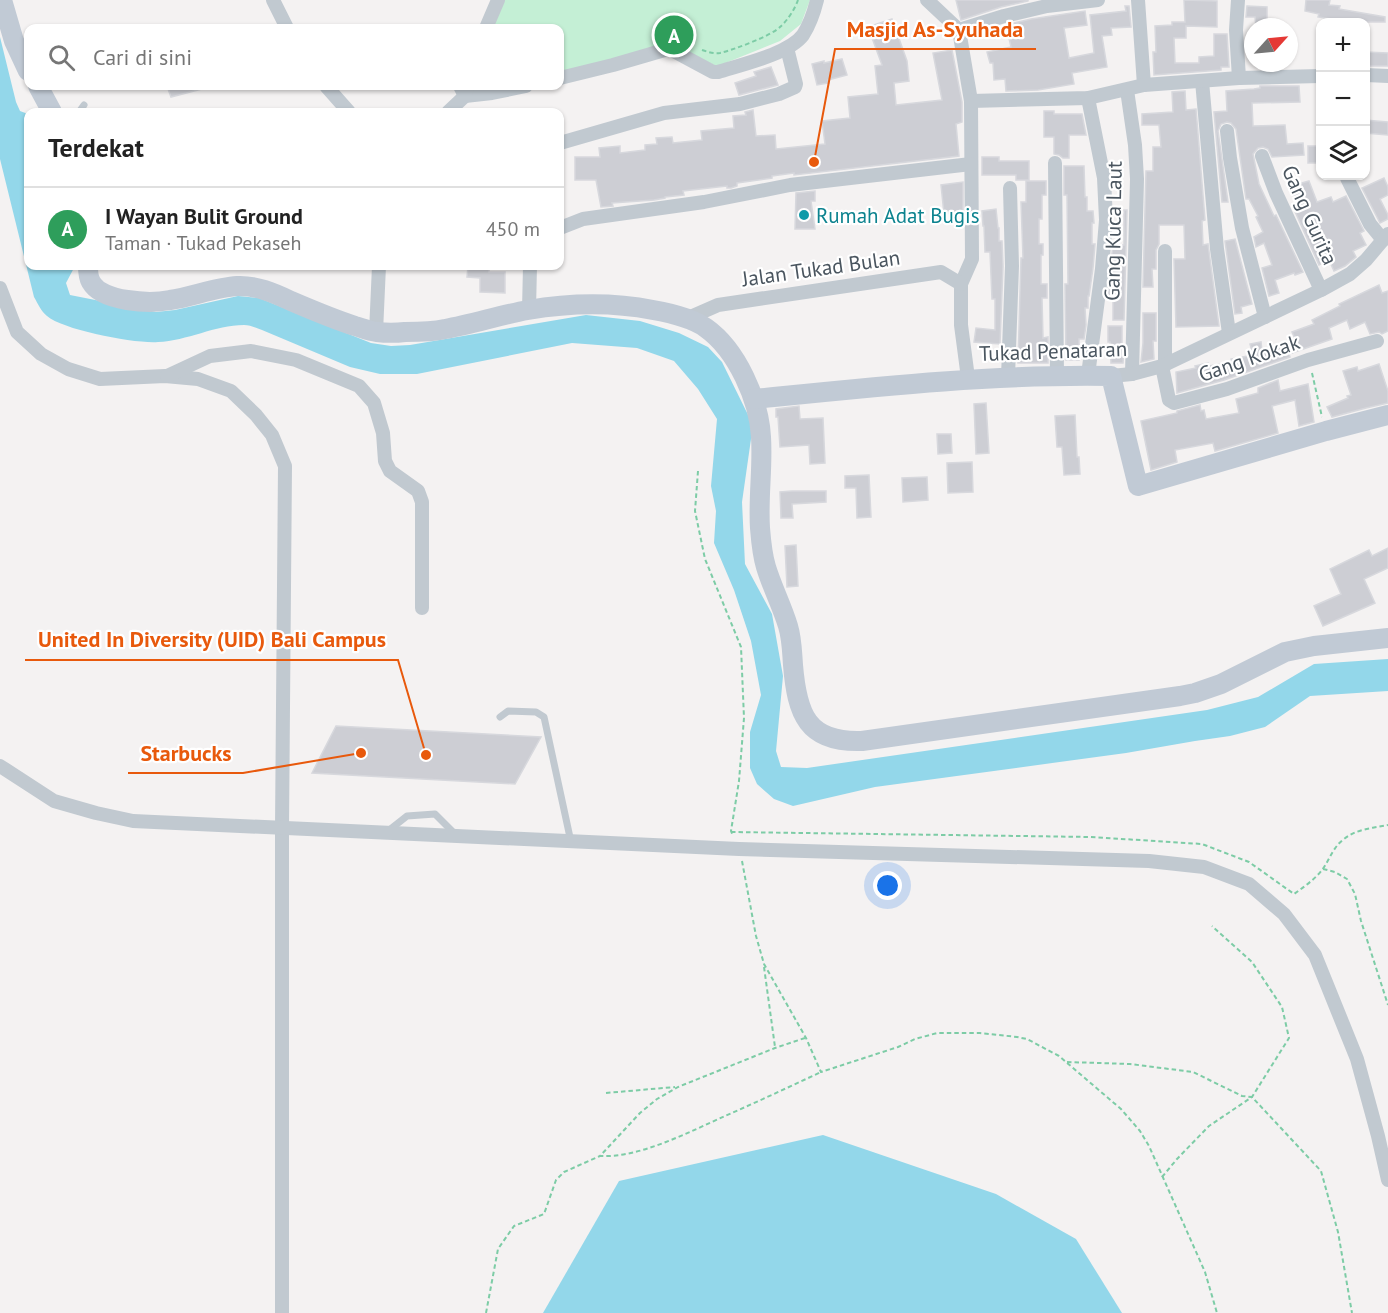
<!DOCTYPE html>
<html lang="id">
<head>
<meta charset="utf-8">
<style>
  body { margin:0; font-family:"PT Sans",sans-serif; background:#f6f6f6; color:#222 }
  .controls { position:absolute; right:18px; top:18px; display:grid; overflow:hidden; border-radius:12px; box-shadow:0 2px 4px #0004 }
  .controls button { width:54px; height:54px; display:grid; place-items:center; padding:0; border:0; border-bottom:2px solid #e0e0e0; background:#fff; color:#222; font:30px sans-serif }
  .compass { position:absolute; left:1244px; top:18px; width:54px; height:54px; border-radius:50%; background:#fff; box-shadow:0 2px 4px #0004; rotate:63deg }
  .you { position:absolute; left:888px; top:886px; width:21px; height:21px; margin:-15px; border:4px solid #fff; border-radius:50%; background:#1a73e8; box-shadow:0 0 0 9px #1a73e833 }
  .badge { display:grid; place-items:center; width:39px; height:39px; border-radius:50%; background:#2563eb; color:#fff; font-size:20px; font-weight:700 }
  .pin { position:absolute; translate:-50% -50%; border:3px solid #fff; box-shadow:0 2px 6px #0006 }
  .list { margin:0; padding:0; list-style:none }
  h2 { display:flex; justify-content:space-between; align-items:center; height:78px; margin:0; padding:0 24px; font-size:26px }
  h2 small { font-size:20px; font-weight:400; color:#767676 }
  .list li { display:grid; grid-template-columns:39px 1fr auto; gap:18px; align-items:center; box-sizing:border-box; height:84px; padding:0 24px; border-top:2px solid #e0e0e0 }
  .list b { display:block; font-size:22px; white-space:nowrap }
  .list p { margin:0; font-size:20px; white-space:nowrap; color:#767676 }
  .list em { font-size:20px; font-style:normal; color:#767676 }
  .icon { flex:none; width:33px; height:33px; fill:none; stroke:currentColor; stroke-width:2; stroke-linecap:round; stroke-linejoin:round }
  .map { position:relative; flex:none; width:1388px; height:1313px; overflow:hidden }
  .search { position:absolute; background:#fff; box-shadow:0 2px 4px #0004; left:24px; top:24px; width:540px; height:66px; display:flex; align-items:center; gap:15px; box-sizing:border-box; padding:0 21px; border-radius:12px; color:#767676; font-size:22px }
  .panel { position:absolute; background:#fff; box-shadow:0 2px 4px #0004; left:24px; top:108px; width:540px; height:162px; border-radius:12px }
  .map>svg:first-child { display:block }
  .green { fill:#c4efd5 }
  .water { fill:#93d7ea }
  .building { fill:#cdced4; stroke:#d7d8dd; stroke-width:1.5 }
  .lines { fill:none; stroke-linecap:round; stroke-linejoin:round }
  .path { stroke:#7dcca6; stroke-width:2; stroke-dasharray:4.5 3; stroke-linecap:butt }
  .lane { stroke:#c1c9d0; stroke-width:7 }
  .street { stroke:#c1c9d0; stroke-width:14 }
  .secondary { stroke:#c1cad5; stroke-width:20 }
  .culture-dot { fill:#0f9aa8; stroke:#fff; stroke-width:2 }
  .labels { text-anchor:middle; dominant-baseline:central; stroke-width:4.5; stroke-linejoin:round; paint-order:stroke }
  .culture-label { font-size:21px; fill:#0d838f; stroke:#fff; text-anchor:start }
  .street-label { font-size:21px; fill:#4a555f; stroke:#fff }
  .leader { fill:none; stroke:#e8590c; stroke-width:2 }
  .callout-dot { fill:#e8590c; stroke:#fff; stroke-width:2 }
  .callout-label { font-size:22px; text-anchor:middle; font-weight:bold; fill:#e8590c; stroke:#fff; stroke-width:4.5; stroke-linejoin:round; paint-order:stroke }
</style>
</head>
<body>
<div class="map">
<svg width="1388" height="1313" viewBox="0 0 1388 1313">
  <rect width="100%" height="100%" fill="#f4f2f2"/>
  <path class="green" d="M 504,0 L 810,0 L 801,24 L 780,41 L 718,66 L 714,65 L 672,44 L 612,60 L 560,72 L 560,28 L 493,28 Z"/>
  <g class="water">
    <path d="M 0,37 L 16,102 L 20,111 L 28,114 L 28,266 L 75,266 L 66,283 L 70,295 L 156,312 L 175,310 L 238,296 L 259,298 L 371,343 L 391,346 L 410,345 L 586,315 L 640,321 L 679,333 L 708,347 L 722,362 L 753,425 L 742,502 L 745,564 L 772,614 L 783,676 L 776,751 L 781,767 L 807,768 L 1207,710 L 1258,697 L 1314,664 L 1388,659 L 1388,691 L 1310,696 L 1265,727 L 1230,736 L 1195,741 L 1126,753 L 875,787 L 793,806 L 774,799 L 757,784 L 750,768 L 750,732 L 761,695 L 751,641 L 734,590 L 714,543 L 716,511 L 711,486 L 717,419 L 698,389 L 674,361 L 637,348 L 572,343 L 417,374 L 380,374 L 350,367 L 262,330 C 256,328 250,325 244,325 C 215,325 187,341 158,342 C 136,344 63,330 47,316 C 41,311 38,304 34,297 L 0,159 Z"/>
    <path d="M 823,1135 L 996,1194 L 1076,1239 L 1122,1313 L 543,1313 L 619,1181 Z"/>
  </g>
  <g class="building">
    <path d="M 956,0 L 1028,0 L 1028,1 L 1001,7 L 961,20 Z"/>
    <path d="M 1184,0 L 1217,1 L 1217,27 L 1186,26 L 1186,38 L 1174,38 L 1175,63 L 1199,63 L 1199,57 L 1214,56 L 1214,34 L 1227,34 L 1229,67 L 1221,67 L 1221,70 L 1154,75 L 1153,52 L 1156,52 L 1155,26 L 1172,25 L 1172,22 L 1185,22 Z"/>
    <path d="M 1306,0 L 1330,0 L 1329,5 L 1340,6 L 1339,9 L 1385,17 L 1385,22 L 1331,22 L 1331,19 L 1318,17 L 1319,14 L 1305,11 Z"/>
    <path d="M 1125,6 L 1129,6 L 1131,27 L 1111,28 L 1112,35 L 1102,36 L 1107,67 L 1072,73 L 1074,84 L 1038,90 L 1006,91 L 1005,79 L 994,80 L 993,63 L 990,63 L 987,52 L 1011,47 L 1006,25 L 1031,19 L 1085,11 L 1087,25 L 1064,28 L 1069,58 L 1094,53 L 1090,15 L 1126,11 Z"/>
    <path d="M 1247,6 L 1267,7 L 1267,27 L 1256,27 L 1255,17 L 1246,17 Z"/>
    <path d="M 892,19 L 907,61 L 909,81 L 894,83 L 896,105 L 942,100 L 933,53 L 952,50 L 962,102 L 962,122 L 956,124 L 959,156 L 794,175 L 794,173 L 772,176 L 772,178 L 737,183 L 737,186 L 731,188 L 727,188 L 727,186 L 683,191 L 684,195 L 665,197 L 665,198 L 654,200 L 612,203 L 613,206 L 601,207 L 596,180 L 575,180 L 575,157 L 600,157 L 599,148 L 620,146 L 620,153 L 645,150 L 645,145 L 657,144 L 656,138 L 672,137 L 673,143 L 702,140 L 701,131 L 734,128 L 733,116 L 746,115 L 745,112 L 753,110 L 756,136 L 775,135 L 776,149 L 825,144 L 822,121 L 850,118 L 848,97 L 878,94 L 875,66 L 882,65 L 868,27 Z"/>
    <path d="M 1365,52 L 1388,53 L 1388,66 L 1365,66 Z"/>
    <path d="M 842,59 L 847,75 L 828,80 L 829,83 L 817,85 L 812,64 L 824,61 L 824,63 Z"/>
    <path d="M 771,67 L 778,85 L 739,95 L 735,83 L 756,76 L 754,72 Z"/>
    <path d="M 167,86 L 201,86 L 202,89 L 171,97 Z"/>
    <path d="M 1260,86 L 1299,86 L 1300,102 L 1252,103 L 1253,126 L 1285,125 L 1287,144 L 1303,143 L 1304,155 L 1272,157 L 1268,149 L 1263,147 L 1258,148 L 1253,154 L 1259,184 L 1274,216 L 1276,215 L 1303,272 L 1295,275 L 1294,273 L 1275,280 L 1279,293 L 1269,296 L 1262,268 L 1272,265 L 1264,243 L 1256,247 L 1254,237 L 1263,232 L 1256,217 L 1258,216 L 1249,199 L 1246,199 L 1236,129 L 1231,123 L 1227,122 L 1221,124 L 1218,131 L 1228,202 L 1222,202 L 1214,112 L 1227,111 L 1226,91 L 1254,89 L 1260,88 Z"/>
    <path d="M 1185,91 L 1186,110 L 1196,109 L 1205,220 L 1202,221 L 1203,245 L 1208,244 L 1219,326 L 1176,327 L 1174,259 L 1185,259 L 1184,225 L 1159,225 L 1159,244 L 1156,250 L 1156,269 L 1152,269 L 1153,287 L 1143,287 L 1146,171 L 1153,171 L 1153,147 L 1161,147 L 1159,125 L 1142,125 L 1142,114 L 1173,112 L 1172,92 Z"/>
    <path d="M 1044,111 L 1054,111 L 1054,114 L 1082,114 L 1086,135 L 1069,135 L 1069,158 L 1063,158 L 1059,155 L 1054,154 L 1054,137 L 1044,137 Z"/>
    <path d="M 1365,120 L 1388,122 L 1388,135 L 1365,133 Z"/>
    <rect x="1308" y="146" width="12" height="17"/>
    <path d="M 982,157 L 999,157 L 999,161 L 1029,161 L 1029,180 L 1016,180 L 1016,175 L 982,175 Z"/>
    <path d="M 1064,166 L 1084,166 L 1085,197 L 1087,197 L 1087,211 L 1093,211 L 1094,223 L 1092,223 L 1092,244 L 1095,244 L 1093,268 L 1089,296 L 1088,296 L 1088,308 L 1085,308 L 1086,325 L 1084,339 L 1079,339 L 1079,360 L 1066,360 L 1065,284 L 1068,284 L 1067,195 L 1064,195 Z"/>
    <path d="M 1384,178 L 1388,187 L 1388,195 L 1380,199 L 1388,215 L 1388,219 L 1380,223 L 1362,188 Z"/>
    <path d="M 1026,181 L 1046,181 L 1046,195 L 1042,195 L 1042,219 L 1039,219 L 1039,244 L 1043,244 L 1043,255 L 1041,255 L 1041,284 L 1047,284 L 1047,298 L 1042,298 L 1043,338 L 1048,337 L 1048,363 L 1018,363 L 1021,258 L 1023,258 L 1021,202 L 1026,202 Z"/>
    <path d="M 1309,181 L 1317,202 L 1331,197 L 1333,202 L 1346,196 L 1364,231 L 1360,233 L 1366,245 L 1353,251 L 1356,257 L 1345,266 L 1334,271 L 1329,260 L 1319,265 L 1293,207 L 1297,205 L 1291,186 Z"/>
    <path d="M 963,182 L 963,212 L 944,214 L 941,185 Z"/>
    <path d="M 815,191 L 815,201 L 811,201 L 815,229 L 795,229 L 796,193 Z"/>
    <path d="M 996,209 L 998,228 L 999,228 L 999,241 L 1002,241 L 1003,266 L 1000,344 L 974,342 L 976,328 L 995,330 L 995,299 L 992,299 L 990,252 L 985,252 L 984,226 L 983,226 L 982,211 Z"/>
    <path d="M 1124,210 L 1127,210 L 1124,320 L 1113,320 L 1113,296 L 1107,296 L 1113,245 L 1124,245 Z"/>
    <path d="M 1235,239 L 1252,304 L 1241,307 L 1242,313 L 1235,314 L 1225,241 Z"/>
    <path d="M 468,266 L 489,266 L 489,272 L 505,272 L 505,293 L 480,292 L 480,278 L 467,277 Z"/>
    <path d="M 1379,285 L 1382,293 L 1388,291 L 1388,331 L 1382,334 L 1379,332 L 1370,334 L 1365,322 L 1350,329 L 1347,320 L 1329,328 L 1332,339 L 1289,354 L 1290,357 L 1224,380 L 1177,393 L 1176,372 L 1196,368 L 1195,366 L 1208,363 L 1209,366 L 1232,362 L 1231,359 L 1253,355 L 1250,344 L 1261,342 L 1262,351 L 1296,341 L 1292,332 L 1314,324 L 1312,320 L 1340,306 L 1339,304 Z"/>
    <path d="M 1143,313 L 1156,313 L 1156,341 L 1153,341 L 1154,359 L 1141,362 L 1143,343 Z"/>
    <path d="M 1108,326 L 1122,326 L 1122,345 L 1124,345 L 1123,363 L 1111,363 L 1110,342 L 1108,342 Z"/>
    <path d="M 1379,364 L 1388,391 L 1388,403 L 1366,408 L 1332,417 L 1327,407 L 1348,398 L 1347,396 L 1351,395 L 1343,371 L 1357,367 L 1358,371 Z"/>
    <path d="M 1278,380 L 1280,391 L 1308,384 L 1314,422 L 1299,426 L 1295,400 L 1272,406 L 1278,433 L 1215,451 L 1213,443 L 1175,450 L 1177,462 L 1151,470 L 1141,421 L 1177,413 L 1177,411 L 1200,405 L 1201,411 L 1204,410 L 1206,419 L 1239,413 L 1236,399 L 1258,393 L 1258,388 Z"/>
    <path d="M 986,403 L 989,453 L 976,454 L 974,404 Z"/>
    <path d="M 799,406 L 800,419 L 823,418 L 825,463 L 810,464 L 809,445 L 780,447 L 778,417 L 776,417 L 776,409 Z"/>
    <path d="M 1075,415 L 1077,457 L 1079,457 L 1080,474 L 1064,475 L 1062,447 L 1057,447 L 1055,416 Z"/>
    <path d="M 937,434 L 951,434 L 952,453 L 938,454 Z"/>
    <path d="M 972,462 L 973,492 L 948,493 L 947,463 Z"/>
    <path d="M 869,475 L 871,517 L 857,518 L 856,488 L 845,488 L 845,476 Z"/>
    <path d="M 927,477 L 928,500 L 903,502 L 902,478 Z"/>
    <path d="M 792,491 L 826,491 L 826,502 L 792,504 L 793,518 L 781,518 L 780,492 Z"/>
    <path d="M 796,545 L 798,586 L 787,587 L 785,546 Z"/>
    <path d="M 1388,548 L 1388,568 L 1364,579 L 1375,603 L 1323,626 L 1314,606 L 1341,594 L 1330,569 L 1369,550 L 1372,556 Z"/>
    <path d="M 336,726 L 541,737 L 515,784 L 312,773 Z"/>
  </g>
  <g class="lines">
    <g class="path">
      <path d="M 702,50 C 708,52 714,54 720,53 C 733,50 771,36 780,27 C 787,21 795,9 798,0"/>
      <path d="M 1312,373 L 1322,417"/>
      <path d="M 698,471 L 695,511 L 705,559 L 741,647 L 744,718 L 739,781 L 731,831 L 733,836"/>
      <path d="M 731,832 L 1091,837 L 1202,844 L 1249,862 L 1294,894 C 1304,887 1315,879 1322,870 C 1330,859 1333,847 1344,839 C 1356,829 1373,828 1388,825"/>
      <path d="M 742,861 L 756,936 L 764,964 L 806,1038 L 821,1072 L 898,1047 L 915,1039 L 937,1033 L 980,1033 L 1017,1037 L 1027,1039 L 1059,1056 L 1121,1109 L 1140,1131 L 1149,1146 L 1205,1272 L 1217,1313"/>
      <path d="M 1323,869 L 1335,872 L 1347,879 L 1355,894 L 1361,921 L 1388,1005"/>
      <path d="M 764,967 L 775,1047"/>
      <path d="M 805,1038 L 775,1048 L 678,1087 L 657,1099 L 640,1113 L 600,1156 C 640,1158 689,1132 725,1116 C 757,1102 789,1087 821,1072"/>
      <path d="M 1067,1062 L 1130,1064 L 1193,1072 L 1242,1096 L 1252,1097 L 1321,1171 L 1338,1232 L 1352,1313"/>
      <path d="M 606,1093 L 675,1087"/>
      <path d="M 1162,1177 L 1177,1159 L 1209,1126 L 1252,1097 L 1289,1038 L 1282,1007 L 1252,962 L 1212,926"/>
      <path d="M 486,1313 L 498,1249 L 514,1226 L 544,1214 L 556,1180 L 564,1172 L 600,1156"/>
    </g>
    <g class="lane">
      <path d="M 79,112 L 84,105"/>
      <path d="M 500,717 L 508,711 L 536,712 L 544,717 L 571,842"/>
      <path d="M 388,831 L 407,816 L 435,814 L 456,835"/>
    </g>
    <g class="street">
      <path d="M 273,0 L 287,28"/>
      <path d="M 927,0 L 959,30 L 971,101 L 972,259 L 961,284 L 961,325 L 968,378"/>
      <path d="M 1138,0 L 1144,85"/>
      <path d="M 1238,0 L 1236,30 L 1239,78"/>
      <path d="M 486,28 L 498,0"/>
      <path d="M 959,30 L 1004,16 L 1047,6 L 1098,0"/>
      <path d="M 1366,75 L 1388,76"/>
      <path d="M 560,78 L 613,65 L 668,49 L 672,50 L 713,72 L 718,72 C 740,65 789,54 803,35 C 810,24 814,12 817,0"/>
      <path d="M 1202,81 L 1217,249 L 1229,333"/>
      <path d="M 326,86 L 349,112"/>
      <path d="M 460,86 L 465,96 L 492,93 L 526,86"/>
      <path d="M 1127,90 L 1135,145 L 1137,179 L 1132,374"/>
      <path d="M 971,101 L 1088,98 L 1144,85 L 1239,78 L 1320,76"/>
      <path d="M 448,112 L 465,96 L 467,88"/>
      <path d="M 1227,131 L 1230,158 L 1242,228 L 1265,317"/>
      <path d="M 560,143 L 664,113 L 740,104 L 779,94 L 795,87 L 796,84 L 787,48"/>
      <path d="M 1262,156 L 1276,193 L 1321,290"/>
      <path d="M 1055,163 L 1057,376"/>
      <path d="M 1347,178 L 1370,224 L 1383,240"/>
      <path d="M 560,228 L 583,219 L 704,202 L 790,185 L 971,164"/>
      <path d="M 1165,251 L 1165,365"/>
      <path d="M 0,288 L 17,332 L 41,354 L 68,369 L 100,379 L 165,376 L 198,379 L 231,391 L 256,415 L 272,435 L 285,466 L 282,828 L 282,1313"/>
      <path d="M 529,310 L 530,266"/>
      <path d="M 686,319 L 718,305 L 941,272 L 961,284"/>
      <path d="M 376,332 L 379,266"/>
      <path d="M 1162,366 L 1169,400 L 1174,403 L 1227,389 L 1308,360 L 1377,341"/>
      <path d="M 1088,375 L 1102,269 L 1106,220 L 1104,178 L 1088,98"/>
      <path d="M 167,376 L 210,356 L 251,351 L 296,360 L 359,386 L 374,403 L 383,433 L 385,461 L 390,471 L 418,491 L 422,502 L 422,608"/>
      <path d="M 1111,376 L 1132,374 L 1162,366 L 1321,290 L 1350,274 L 1366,260 L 1388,234"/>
      <path d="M 1008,377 L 1012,266 L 1010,188"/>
      <path d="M 0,766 L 54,801 L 96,813 L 133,821 L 739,849 L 1149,861 L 1204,867 L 1249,884 L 1284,914 L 1315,955 L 1357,1059 L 1378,1136 L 1388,1180"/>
    </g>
    <g class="secondary">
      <path d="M 2,0 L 14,41 L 28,71"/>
      <path d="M 38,86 L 52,112"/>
      <path d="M 88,266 C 88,271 88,277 91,282 C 102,302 150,304 170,300 C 191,297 217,287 237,286 C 256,285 274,293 291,301 C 312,310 333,319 355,326 C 362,328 369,331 377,332 C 386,333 396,333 405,332 C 418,332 432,332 445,329 C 473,324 500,315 528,310 C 569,303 612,302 653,310 C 670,313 692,318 706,328 C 737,350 759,400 761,437 C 763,467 758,497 760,528 C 761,541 762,554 766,567 C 772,587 782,606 788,626 C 792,639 792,652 793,665 C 797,714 807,743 862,741 L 1180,696 L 1195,693 L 1221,684 L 1285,652 L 1314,646 L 1388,638"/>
      <path d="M 754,399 C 873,387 992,374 1111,376 L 1138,486 L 1326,431 L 1388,415"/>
    </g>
  </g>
  <circle class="culture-dot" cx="804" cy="215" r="6"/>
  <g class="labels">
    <g class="culture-label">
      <text x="816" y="215">Rumah Adat Bugis</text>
    </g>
    <g class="street-label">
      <text transform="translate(1310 215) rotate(66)">Gang Gurita</text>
      <text transform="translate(1113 231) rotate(-89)">Gang Kuca Laut</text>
      <text transform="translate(821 268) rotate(-8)">Jalan Tukad Bulan</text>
      <text transform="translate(1053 351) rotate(-2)">Tukad Penataran</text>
      <text transform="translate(1249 358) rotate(-19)">Gang Kokak</text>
    </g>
  </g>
  <path class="leader" d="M814 162L835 49H1036M426 755L398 660H25M361 753L243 773H128"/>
  <g class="callout-dot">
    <circle cx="814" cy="162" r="6"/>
    <circle cx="426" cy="755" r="6"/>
    <circle cx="361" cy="753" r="6"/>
  </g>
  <g class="callout-label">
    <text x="935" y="37">Masjid As-Syuhada</text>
    <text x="212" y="647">United In Diversity (UID) Bali Campus</text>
    <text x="186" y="761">Starbucks</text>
  </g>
</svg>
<div class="controls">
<button>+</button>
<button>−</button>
<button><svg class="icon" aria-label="layers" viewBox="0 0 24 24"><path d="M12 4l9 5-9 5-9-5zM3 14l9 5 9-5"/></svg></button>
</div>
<svg class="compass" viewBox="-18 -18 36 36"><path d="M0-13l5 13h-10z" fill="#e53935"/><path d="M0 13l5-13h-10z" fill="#767676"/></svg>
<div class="you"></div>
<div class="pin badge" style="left:674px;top:35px;background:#2e9e5b">A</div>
<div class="search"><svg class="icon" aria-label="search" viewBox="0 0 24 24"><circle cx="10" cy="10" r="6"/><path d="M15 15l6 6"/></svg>Cari di sini</div>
<section class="panel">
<h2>Terdekat<small></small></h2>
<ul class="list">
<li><span class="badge" style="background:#2e9e5b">A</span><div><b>I Wayan Bulit Ground</b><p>Taman · Tukad Pekaseh</p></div><em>450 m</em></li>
</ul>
</section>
</div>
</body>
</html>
